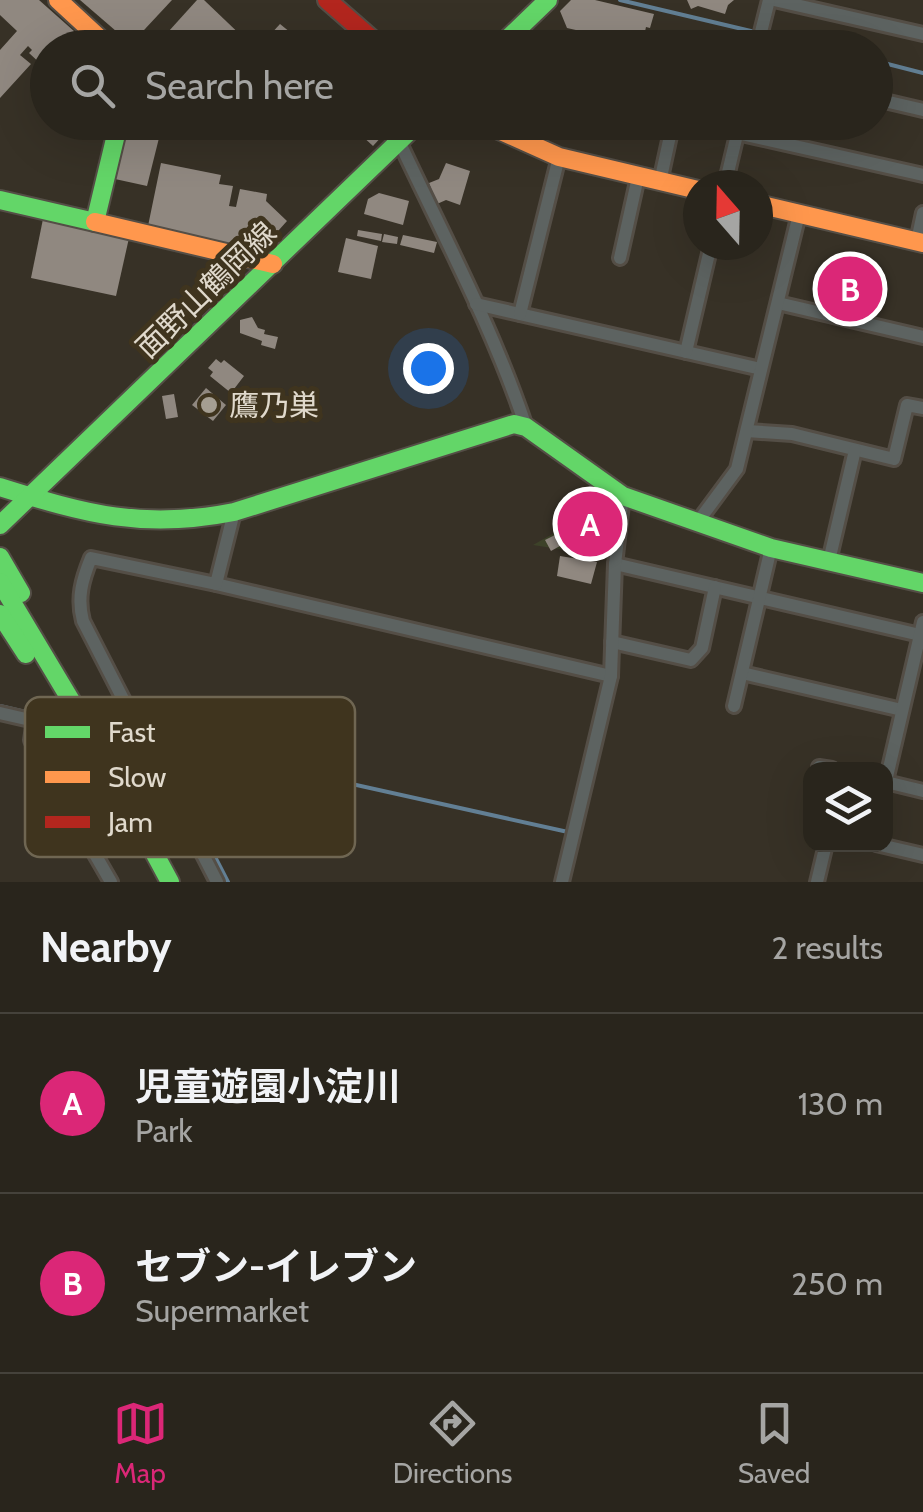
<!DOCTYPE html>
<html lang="en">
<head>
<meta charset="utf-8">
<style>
  body { margin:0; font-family:Cabin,"Noto Sans JP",sans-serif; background:#353129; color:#f1f3f6 }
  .controls { position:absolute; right:30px; bottom:30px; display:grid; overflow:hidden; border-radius:20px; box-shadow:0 10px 40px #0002 }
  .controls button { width:90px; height:90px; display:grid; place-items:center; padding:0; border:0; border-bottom:2px solid #45423b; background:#29251c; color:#f1f3f6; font:50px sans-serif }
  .compass { position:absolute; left:683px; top:170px; width:90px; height:90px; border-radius:50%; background:#29251c; box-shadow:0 10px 40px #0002; rotate:340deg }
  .you { position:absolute; left:428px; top:368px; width:35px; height:35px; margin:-25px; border:8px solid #fff; border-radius:50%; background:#1a73e8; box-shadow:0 0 0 15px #1a73e833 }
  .badge { display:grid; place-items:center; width:65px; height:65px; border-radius:50%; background:#db2777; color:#fff; font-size:32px; font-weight:700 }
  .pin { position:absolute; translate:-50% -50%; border:5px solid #fff; box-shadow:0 2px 10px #0006 }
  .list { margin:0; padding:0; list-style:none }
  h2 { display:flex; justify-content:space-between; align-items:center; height:130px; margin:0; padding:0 40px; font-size:42px }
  h2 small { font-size:32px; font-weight:400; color:#a5a5a3 }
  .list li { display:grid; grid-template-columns:65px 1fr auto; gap:30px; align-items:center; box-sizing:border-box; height:180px; padding:0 40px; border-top:2px solid #45423b }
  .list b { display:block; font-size:38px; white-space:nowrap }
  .list p { margin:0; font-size:32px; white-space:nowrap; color:#a5a5a3 }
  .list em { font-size:32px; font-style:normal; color:#a5a5a3 }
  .icon { flex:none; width:55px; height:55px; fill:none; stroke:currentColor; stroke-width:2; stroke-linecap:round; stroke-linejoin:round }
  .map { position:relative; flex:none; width:923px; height:882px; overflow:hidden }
  .search { position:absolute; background:#29251c; box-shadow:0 10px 40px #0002; left:30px; right:30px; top:30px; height:110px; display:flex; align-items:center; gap:25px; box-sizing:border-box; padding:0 35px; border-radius:55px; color:#a5a5a3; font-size:38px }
  .sheet { height:490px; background:#29251c }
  nav { display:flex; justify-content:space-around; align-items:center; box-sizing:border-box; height:140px; border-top:2px solid #45423b; background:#29251c; font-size:28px; color:#a5a5a3 }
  nav a { display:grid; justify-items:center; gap:5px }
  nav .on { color:#db2777 }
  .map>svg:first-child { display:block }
  .green { fill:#3d4229 }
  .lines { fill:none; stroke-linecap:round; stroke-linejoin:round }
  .stream { stroke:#627f94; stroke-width:4 }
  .building { fill:#908880 }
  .street-tunnel { stroke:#504a3f; stroke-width:12; stroke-dasharray:12 6; stroke-linecap:butt }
  .street-casing { stroke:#544e46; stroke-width:18 }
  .fast-casing { stroke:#544e46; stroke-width:22 }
  .slow-casing { stroke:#544e46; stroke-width:22 }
  .jam-casing { stroke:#544e46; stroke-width:22 }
  .street { stroke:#5d6361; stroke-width:12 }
  .fast { stroke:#63d668; stroke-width:18 }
  .slow { stroke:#ff974d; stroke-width:18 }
  .jam { stroke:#b3261e; stroke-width:18 }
  .poi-dot { fill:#a59e92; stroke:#3f341e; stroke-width:4 }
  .labels { text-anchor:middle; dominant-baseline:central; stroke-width:10; stroke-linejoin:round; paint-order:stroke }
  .street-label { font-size:30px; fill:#e0d9cc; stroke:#3f341e }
  .poi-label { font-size:30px; fill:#e0d9cc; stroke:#3f341e; text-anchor:start }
  .key { fill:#3f341e; stroke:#6f6652; stroke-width:2.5 }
  .key-label { font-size:28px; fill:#e0d9cc }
</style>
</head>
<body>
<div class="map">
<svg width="923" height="882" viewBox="0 0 923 882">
  <rect width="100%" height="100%" fill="#373126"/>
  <path class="green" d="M 609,502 L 608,557 L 533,545 Z"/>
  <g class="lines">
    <g class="stream">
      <path d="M 620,0 L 755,32"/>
      <path d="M 764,35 L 818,48"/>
      <path d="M 876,61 L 923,73"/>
      <path d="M 0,706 L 38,715"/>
      <path d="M 158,741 L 568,832"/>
      <path d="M 159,748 L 228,882"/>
    </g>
  </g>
  <g class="building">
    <path d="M 0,0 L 39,0 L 75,32 L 60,48 L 48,48 L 48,62 L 43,66 L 29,53 L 32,50 L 28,46 L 20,55 L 31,64 L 0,98 L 0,50 L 17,31 L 0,15 Z"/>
    <path d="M 80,0 L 172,0 L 131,44 Z"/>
    <path d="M 197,0 L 204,0 L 249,43 L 245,48 L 165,48 L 159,42 Z"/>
    <path d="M 571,0 L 595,0 L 654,14 L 650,28 L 646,27 L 642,45 L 567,28 L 560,11 Z"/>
    <path d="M 687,0 L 734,0 L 728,5 L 725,14 L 698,6 L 691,9 Z"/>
    <path d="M 280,24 L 306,45 L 304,48 L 283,48 L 269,36 Z"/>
    <path d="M 84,122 L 96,122 L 86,135 L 79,129 Z"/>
    <path d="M 128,122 L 153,122 L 162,126 L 147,186 L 115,179 Z"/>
    <path d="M 347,122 L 371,122 L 384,134 L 373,146 Z"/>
    <path d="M 161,163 L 221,175 L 219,184 L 233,186 L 229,206 L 236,207 L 240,189 L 267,194 L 266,201 L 287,221 L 261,250 L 148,226 Z"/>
    <path d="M 446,163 L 470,171 L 460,205 L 446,200 L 437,204 L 429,183 L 439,179 Z"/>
    <path d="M 379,193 L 409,201 L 403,225 L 364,214 L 368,199 Z"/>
    <path d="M 43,219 L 129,238 L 116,296 L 31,278 Z"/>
    <path d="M 358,230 L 382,234 L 381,241 L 357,236 Z"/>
    <path d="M 384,234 L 398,237 L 397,244 L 382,242 Z"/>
    <path d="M 403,235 L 437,242 L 434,253 L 400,245 Z"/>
    <path d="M 346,238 L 378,246 L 371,279 L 338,272 Z"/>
    <path d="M 836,277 L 869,284 L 864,302 L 832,294 Z"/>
    <path d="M 252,317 L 258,328 L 265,330 L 264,334 L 278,337 L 275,349 L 261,345 L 262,341 L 240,333 L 240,320 Z"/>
    <path d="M 216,359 L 221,363 L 224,360 L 244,376 L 231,393 L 210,376 L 213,372 L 208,368 Z"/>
    <path d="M 206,388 L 226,405 L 213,421 L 192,405 Z"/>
    <path d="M 174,394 L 178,417 L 166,419 L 162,396 Z"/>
    <path d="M 561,532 L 567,542 L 551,551 L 545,540 Z"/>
    <path d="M 560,556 L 597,562 L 591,584 L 557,576 Z"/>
  </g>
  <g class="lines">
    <path class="street-tunnel" d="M 39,722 L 125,743"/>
    <g class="street-casing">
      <g id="street">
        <path d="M 774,0 L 923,34"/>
        <path d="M 757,48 L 769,0"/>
        <path d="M 876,99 L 923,110"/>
        <path d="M 737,133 L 923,175"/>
        <path d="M 399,141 C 443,235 493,328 526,427"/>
        <path d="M 660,182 L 673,122"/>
        <path d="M 725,185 L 740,122"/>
        <path d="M 917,241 L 923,213"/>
        <path d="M 620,258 L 638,177"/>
        <path d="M 778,303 L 923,337"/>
        <path d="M 476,304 L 761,369"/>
        <path d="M 520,314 L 559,157"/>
        <path d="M 686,352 L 711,245"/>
        <path d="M 747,431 L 792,434 L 894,459 L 907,405 L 923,408"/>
        <path d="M 697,523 L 737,469 L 799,214"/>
        <path d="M 829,561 L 855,450"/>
        <path d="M 615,564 L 920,635"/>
        <path d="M 216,584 L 611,676"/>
        <path d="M 612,642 L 691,660 L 702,648 L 715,587"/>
        <path d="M 742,673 L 902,710"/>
        <path d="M 734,706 L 771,548"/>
        <path d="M 0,713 L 39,722 L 33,727 L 31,740 L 37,754 L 111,882"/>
        <path d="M 125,743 L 169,747"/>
        <path d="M 819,767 L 832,769"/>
        <path d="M 886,781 L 923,622"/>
        <path d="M 886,782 L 923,791"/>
        <path d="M 876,844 L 923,855"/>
        <path d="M 217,882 L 83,621 C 77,598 82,580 91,558 L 216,584 L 234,512"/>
        <path d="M 562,882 L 611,676 L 615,564 L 623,496"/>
        <path d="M 817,882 L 826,844"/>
      </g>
    </g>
    <g class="fast-casing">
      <g id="fast">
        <path d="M 498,48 L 548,0"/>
        <path d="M 0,200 L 95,222 L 119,122"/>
        <path d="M 0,487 C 86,514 143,530 234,512 L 514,424 L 526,427 L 623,496 L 771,548 L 923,583"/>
        <path d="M 0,525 L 419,122"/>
        <path d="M 0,557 L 21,593"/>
        <path d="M 0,582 L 82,719 L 170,882"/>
        <path d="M 0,614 L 26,654"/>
      </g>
    </g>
    <g class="slow-casing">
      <g id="slow">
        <path d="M 58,0 L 110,48"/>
        <path d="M 481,122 L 559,157 L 698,190"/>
        <path d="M 758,204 L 923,243"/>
        <path d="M 95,222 L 273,264"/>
      </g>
    </g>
    <g class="jam-casing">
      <path id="jam" d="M 327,0 L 382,48"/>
    </g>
    <use href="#street" class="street"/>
    <use href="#fast" class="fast"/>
    <use href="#slow" class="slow"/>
    <use href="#jam" class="jam"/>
  </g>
  <circle class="poi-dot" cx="209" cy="405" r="10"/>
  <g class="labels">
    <g class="street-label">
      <text transform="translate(206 290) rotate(-44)">面野山鶴岡線</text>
    </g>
    <g class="poi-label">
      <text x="229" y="405">鷹乃巣</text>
    </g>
  </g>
  <rect x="25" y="697" width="330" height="160" rx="15" class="key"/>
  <rect x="45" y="726" width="45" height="12" fill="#63d668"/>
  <rect x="45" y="771" width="45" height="12" fill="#ff974d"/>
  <rect x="45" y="816" width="45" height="12" fill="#b3261e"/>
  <g class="key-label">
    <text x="108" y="742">Fast</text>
    <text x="108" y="787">Slow</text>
    <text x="108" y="832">Jam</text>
  </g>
</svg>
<div class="controls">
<button><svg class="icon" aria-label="layers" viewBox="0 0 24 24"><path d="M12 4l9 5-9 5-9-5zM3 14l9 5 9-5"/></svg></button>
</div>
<svg class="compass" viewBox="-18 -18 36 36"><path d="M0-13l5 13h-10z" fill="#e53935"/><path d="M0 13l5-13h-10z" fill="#a5a5a3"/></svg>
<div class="you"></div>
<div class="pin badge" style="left:590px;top:524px">A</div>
<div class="pin badge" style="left:850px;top:289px">B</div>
<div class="search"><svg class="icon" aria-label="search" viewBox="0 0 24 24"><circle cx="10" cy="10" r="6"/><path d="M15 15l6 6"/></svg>Search here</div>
</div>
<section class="sheet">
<h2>Nearby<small>2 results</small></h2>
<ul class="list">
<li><span class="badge">A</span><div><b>児童遊園小淀川</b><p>Park</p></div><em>130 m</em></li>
<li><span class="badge">B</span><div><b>セブン-イレブン</b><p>Supermarket</p></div><em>250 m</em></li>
</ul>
</section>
<nav>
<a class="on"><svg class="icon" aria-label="map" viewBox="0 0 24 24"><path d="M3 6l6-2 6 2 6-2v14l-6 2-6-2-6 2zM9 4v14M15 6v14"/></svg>Map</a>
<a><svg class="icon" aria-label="directions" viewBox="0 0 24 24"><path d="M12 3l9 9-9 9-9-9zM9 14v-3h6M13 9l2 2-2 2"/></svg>Directions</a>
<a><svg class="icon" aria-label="saved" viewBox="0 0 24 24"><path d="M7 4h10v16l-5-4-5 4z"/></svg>Saved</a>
</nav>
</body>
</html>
